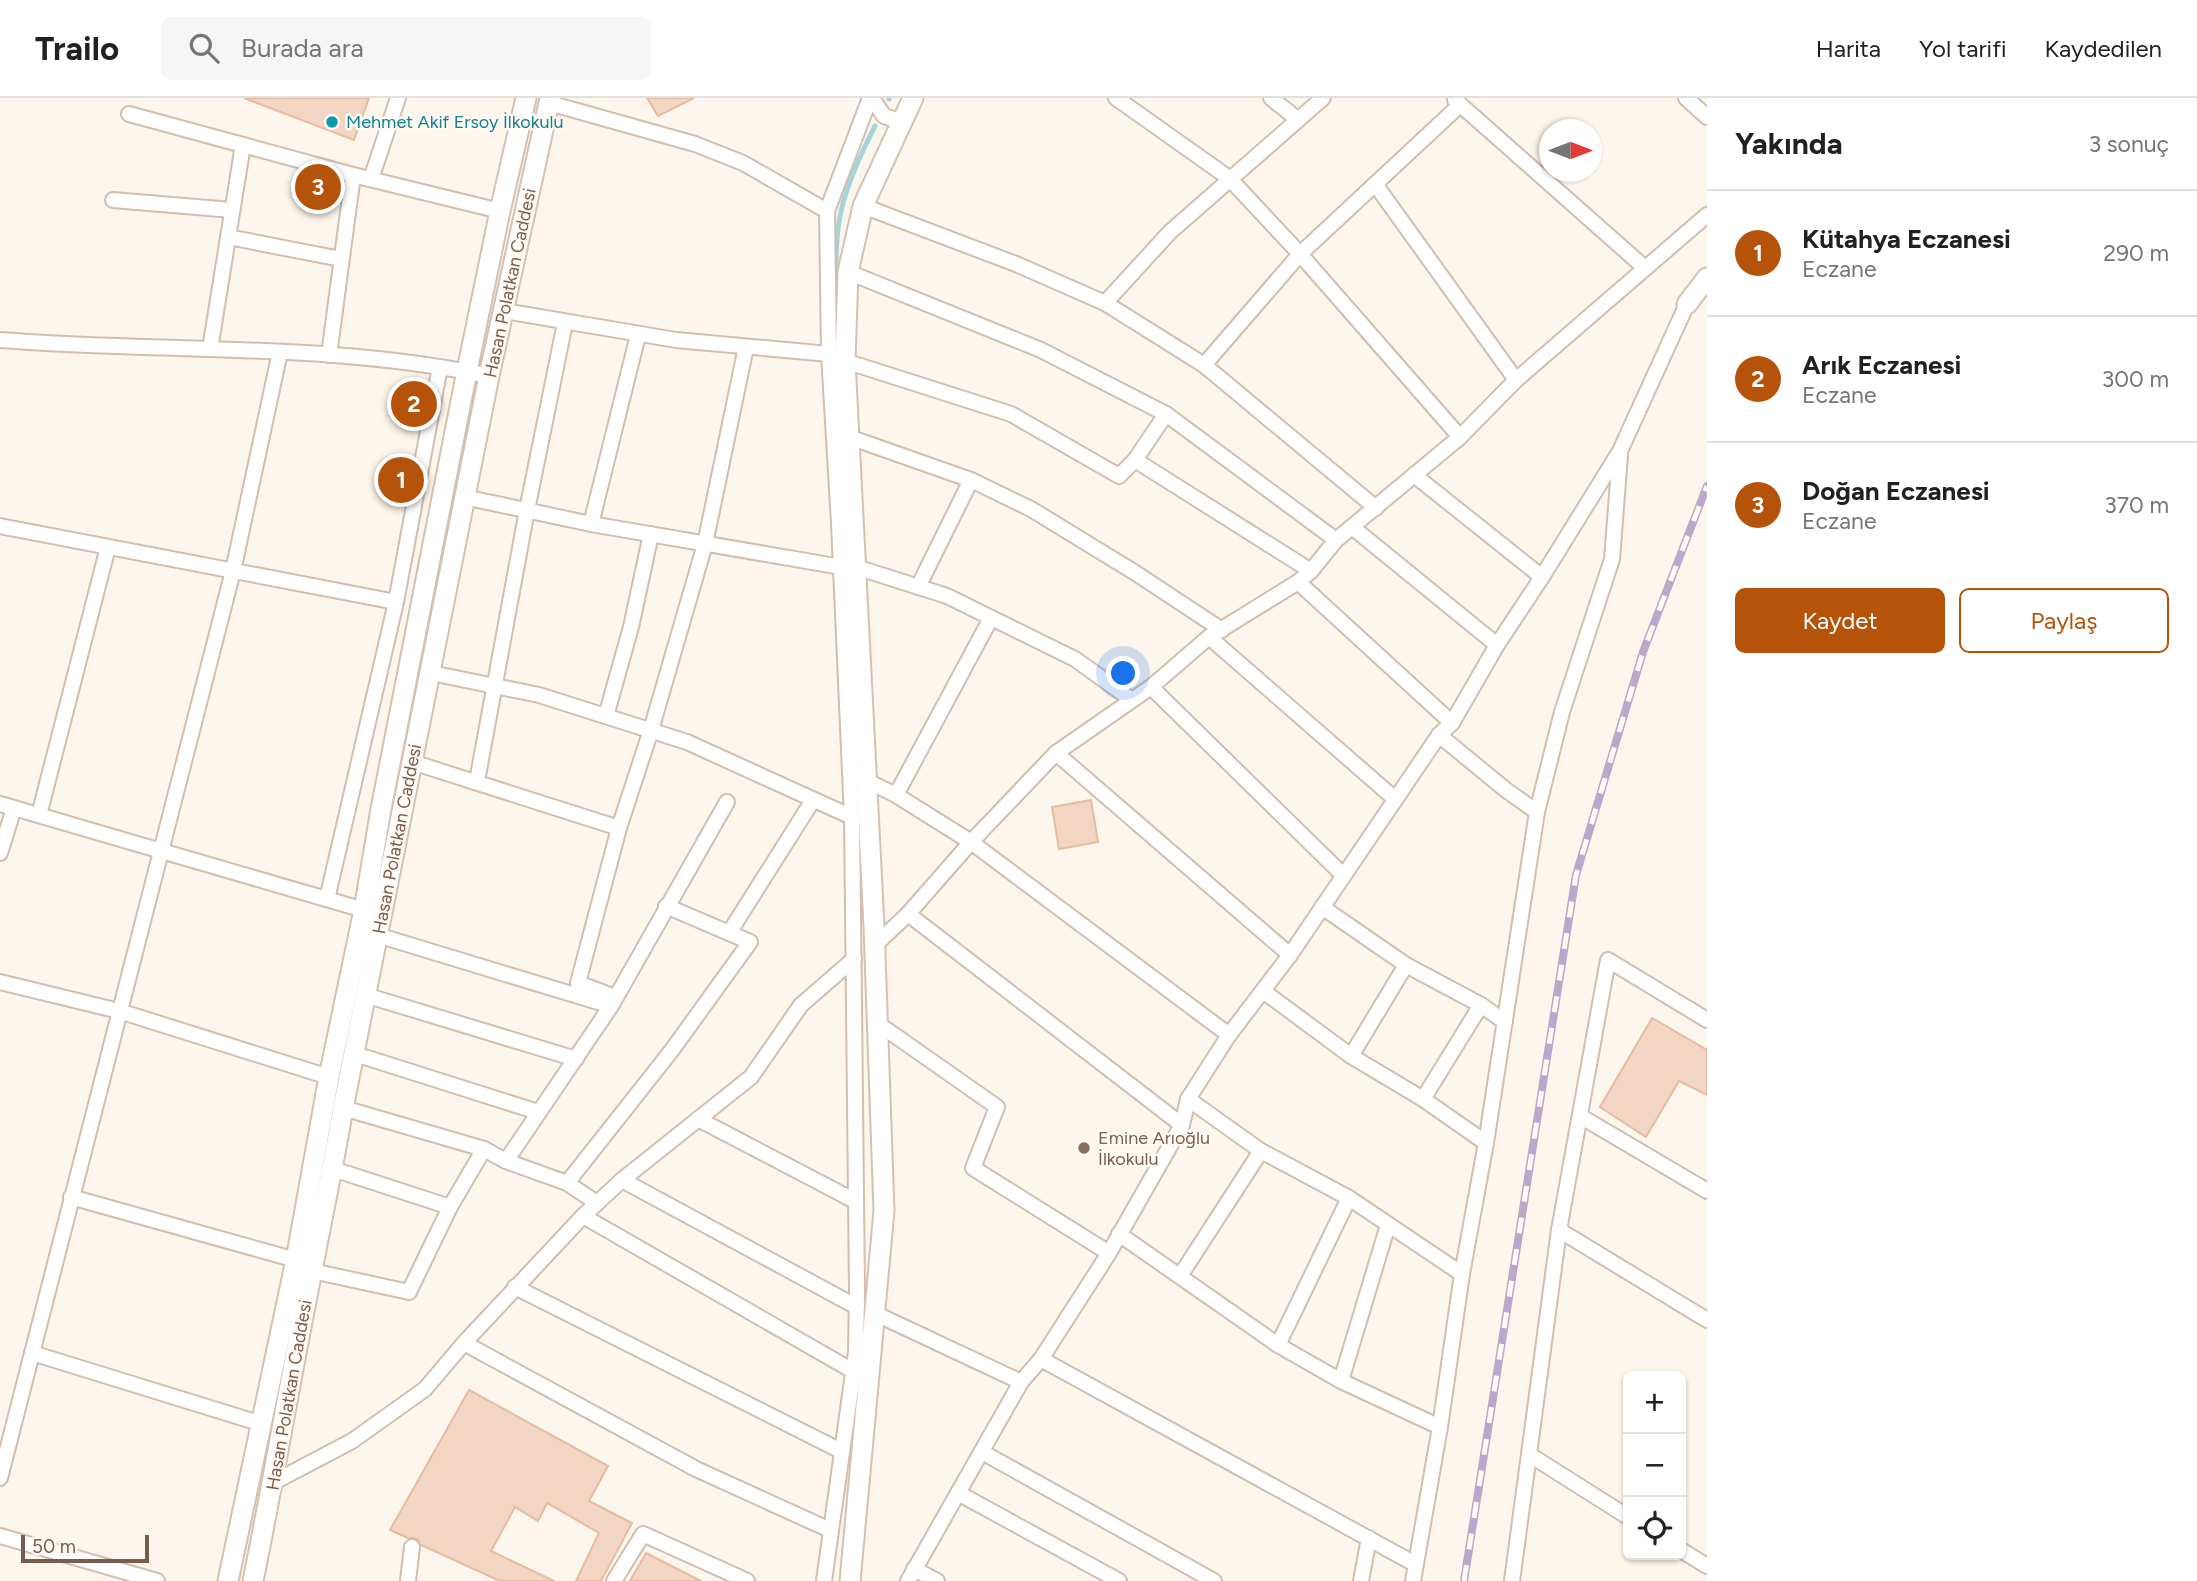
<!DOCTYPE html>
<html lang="tr">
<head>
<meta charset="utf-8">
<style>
  body { margin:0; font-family:Figtree,sans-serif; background:#f6f6f6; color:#202124 }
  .controls { position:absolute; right:21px; bottom:21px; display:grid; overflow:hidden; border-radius:10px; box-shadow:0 2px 5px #0004 }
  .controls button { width:63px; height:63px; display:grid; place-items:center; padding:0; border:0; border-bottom:2px solid #e0e0e0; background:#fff; color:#202124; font:35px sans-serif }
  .compass { position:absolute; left:1539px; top:21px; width:63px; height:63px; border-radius:50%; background:#fff; box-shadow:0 2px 5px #0004; rotate:90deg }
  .scale { position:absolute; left:21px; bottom:18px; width:128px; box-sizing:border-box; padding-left:7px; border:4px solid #7a5c4d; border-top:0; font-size:19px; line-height:24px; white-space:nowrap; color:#7a5c4d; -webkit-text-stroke:5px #fffaf3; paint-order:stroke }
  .you { position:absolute; left:1124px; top:576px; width:24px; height:24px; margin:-18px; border:5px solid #fff; border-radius:50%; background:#1a73e8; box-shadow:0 0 0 10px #1a73e833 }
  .badge { display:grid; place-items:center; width:46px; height:46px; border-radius:50%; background:#b45309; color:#fff; font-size:23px; font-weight:700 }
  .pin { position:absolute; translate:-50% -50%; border:4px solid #fff; box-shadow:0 2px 7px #0006 }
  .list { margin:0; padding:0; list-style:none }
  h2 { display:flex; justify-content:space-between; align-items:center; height:91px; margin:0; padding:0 28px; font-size:30px }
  h2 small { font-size:23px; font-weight:400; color:#757577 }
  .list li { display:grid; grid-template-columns:46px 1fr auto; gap:21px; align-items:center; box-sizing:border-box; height:126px; padding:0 28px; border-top:2px solid #e0e0e0 }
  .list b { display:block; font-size:26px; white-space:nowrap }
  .list p { margin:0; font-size:23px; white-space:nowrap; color:#757577 }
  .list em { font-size:23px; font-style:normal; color:#757577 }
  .actions { display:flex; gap:14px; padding:21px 28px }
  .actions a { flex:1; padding:16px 0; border:2px solid #b45309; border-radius:10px; text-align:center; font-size:24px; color:#b45309 }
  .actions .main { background:#b45309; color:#fff }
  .icon { flex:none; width:38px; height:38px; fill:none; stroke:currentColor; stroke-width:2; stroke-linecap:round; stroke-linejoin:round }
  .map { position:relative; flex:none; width:1707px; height:1483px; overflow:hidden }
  header { display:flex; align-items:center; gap:42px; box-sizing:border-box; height:98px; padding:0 35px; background:#fff; border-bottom:2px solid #e0e0e0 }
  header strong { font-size:33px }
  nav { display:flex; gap:38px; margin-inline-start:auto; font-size:24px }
  .search { width:490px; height:63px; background:#f6f6f6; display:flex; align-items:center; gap:18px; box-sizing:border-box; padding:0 24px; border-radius:10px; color:#757577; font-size:26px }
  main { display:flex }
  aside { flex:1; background:#fff }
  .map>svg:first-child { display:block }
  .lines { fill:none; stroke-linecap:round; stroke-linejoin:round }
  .stream { stroke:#a5d3da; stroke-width:5 }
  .building { fill:#f3d5c3; stroke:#e6bba3; stroke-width:2 }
  .street-casing { stroke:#d1beb0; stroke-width:18 }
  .secondary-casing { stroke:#d6c0b0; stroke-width:23 }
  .street { stroke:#fff; stroke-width:14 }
  .secondary { stroke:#fff; stroke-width:19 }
  .rail-casing { stroke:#b9a8c9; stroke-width:8 }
  .rail { stroke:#fffaf3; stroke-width:5; stroke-dasharray:16; stroke-linecap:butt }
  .culture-dot { fill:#0f9aa8; stroke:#fffaf3; stroke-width:2.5 }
  .education-dot { fill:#8d6e63; stroke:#fffaf3; stroke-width:2.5 }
  .labels { text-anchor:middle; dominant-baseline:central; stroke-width:5; stroke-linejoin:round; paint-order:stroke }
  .culture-label { font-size:18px; fill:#0d838f; stroke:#fffaf3; text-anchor:start }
  .street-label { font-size:18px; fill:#7a5c4d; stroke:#fffaf3 }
  .education-label { font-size:18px; fill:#785e54; stroke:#fffaf3; text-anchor:start }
</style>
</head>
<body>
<header>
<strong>Trailo</strong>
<div class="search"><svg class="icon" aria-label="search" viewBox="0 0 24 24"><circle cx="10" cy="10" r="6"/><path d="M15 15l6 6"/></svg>Burada ara</div>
<nav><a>Harita</a><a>Yol tarifi</a><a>Kaydedilen</a></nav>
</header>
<main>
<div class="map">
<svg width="1707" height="1483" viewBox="0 0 1707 1483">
  <rect width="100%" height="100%" fill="#fdf6ec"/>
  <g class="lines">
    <g class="stream">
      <path d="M 889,1 L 889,0"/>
      <path d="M 837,226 C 837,189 833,149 841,113 C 848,83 861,56 875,28"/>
    </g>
  </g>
  <g class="building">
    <path d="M 244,0 L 369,0 L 354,42 Z"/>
    <path d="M 647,0 L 694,0 L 658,18 Z"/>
    <path d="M 1091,702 L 1098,744 L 1059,751 L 1052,709 Z"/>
    <path d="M 1652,920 L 1707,952 L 1707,997 L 1679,983 L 1646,1039 L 1600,1009 Z"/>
    <path d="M 469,1292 L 608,1368 L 589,1403 L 632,1425 L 601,1483 L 576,1483 L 599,1435 L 547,1405 L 538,1423 L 515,1409 L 491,1453 L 554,1483 L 500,1483 L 421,1447 L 417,1441 L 408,1440 L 390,1432 Z"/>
    <path d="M 646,1455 L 701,1483 L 630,1483 Z"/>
  </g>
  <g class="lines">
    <g class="street-casing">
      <g id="street">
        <path d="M 872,0 L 884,18 L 902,24"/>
        <path d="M 1116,0 L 1229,80 L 1300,156 L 1460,339"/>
        <path d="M 1271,0 L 1297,21"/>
        <path d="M 1686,0 L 1707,19"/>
        <path d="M 1455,2 L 1645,170"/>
        <path d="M 549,5 L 695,46 L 743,65 L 827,113"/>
        <path d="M 129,16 L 353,77 L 500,113"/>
        <path d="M 371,81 L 398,0"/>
        <path d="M 1375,86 L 1516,282"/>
        <path d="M 113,102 L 232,112"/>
        <path d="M 863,108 L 1016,166 L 1105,205 L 1204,267 L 1376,410"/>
        <path d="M 228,139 L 341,161"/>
        <path d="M 848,174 L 1041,252 L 1166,316 L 1336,442"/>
        <path d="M 1105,205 L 1170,134 L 1323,0"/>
        <path d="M 504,213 L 676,242 L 829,256"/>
        <path d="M 0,242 C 163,255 328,244 489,278"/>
        <path d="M 210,251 L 243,47"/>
        <path d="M 329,257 L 353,77"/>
        <path d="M 845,263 L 1011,316 L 1119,378 L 1135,362 L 1311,473"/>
        <path d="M 1204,267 L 1300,156 L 1460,7"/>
        <path d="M 849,339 L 971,382 L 1031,411 L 1134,474 L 1222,532"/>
        <path d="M 1135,362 L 1166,316"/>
        <path d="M 1414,377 L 1542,479"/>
        <path d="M 464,399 L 591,426 L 841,469"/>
        <path d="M 591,426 L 638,237"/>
        <path d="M 0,428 L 396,504"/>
        <path d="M 1352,429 L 1497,547"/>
        <path d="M 856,469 L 947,498 L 1075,561 L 1132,602"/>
        <path d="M 1298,484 L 1452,625"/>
        <path d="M 918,489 L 971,382"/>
        <path d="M 991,520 L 896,697 L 971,744 L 1229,937"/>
        <path d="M 1209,539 L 1395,701"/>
        <path d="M 431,575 L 539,597 L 687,644 L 852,719"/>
        <path d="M 1151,589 L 1343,777"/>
        <path d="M 606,618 L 631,529 L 651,436"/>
        <path d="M 1056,655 L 1290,857"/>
        <path d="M 412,664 L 619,730"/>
        <path d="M 477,683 L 527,412 L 565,225"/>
        <path d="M 867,683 L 896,697"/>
        <path d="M 0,706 L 364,812"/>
        <path d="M 1537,714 L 1562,614 L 1612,461 L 1620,358"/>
        <path d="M 39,717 L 108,449"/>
        <path d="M 0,755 L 14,710"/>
        <path d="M 327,801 L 396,504 L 440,269"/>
        <path d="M 666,808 L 729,835 L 813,702"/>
        <path d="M 1322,809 L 1406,867 L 1481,907 L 1505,924"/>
        <path d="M 908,816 L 1182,1027"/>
        <path d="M 377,837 L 611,908"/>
        <path d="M 874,848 L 908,816 L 971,744 L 1056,655 L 1151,589 L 1209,539 L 1298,484 L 1311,473 L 1336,442 L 1460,339 L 1516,282 L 1707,117"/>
        <path d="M 0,884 L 119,913 L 329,979"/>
        <path d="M 1263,893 L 1351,958 L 1423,1001 L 1486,1045"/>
        <path d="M 365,897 L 576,961"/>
        <path d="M 615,899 L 578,885 L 619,730 L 651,632 L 705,446 L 746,249"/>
        <path d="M 877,925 L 997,1009 L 973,1070 L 1109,1155"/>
        <path d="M 355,956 L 538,1014"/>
        <path d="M 1351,958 L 1406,867"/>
        <path d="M 1188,1001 L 1261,1053 L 1349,1100 L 1462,1176"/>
        <path d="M 1423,1001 L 1481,907"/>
        <path d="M 343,1010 L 484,1051 L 506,1063 L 567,1085 L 597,1105"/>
        <path d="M 1580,1018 L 1707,1093"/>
        <path d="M 698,1021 L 855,1103"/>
        <path d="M 506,1063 L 611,908 L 727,704"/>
        <path d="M 333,1071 L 450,1109"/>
        <path d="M 622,1082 L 857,1209"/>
        <path d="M 567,1085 L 672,952 L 750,844 L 729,835"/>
        <path d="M 71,1099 L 296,1162"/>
        <path d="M 583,1118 L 853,1273"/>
        <path d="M 1559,1132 L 1707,1222"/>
        <path d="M 1119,1136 L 1278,1247 L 1341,1283 L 1440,1329"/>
        <path d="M 312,1173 L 409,1194 L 450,1109 L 484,1051"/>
        <path d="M 1180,1178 L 1261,1053"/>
        <path d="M 515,1189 L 841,1353"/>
        <path d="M 874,1215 L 1021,1284"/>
        <path d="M 464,1245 L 696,1371 L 830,1432"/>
        <path d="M 1278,1247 L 1349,1100"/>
        <path d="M 32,1255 L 262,1326"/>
        <path d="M 1041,1261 L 1415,1466"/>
        <path d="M 1341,1283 L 1388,1127"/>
        <path d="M 982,1354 L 1214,1483"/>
        <path d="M 1530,1357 L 1628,1419"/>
        <path d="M 0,1380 L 233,473 L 280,254"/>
        <path d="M 274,1384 L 352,1343 L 425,1291 L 464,1245 L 583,1118 L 622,1082 L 751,979 L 801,907 L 854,861"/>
        <path d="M 958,1395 L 1119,1483"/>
        <path d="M 0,1438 L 157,1483"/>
        <path d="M 1681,1452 L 1707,1468"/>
        <path d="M 914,1471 L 937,1483"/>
        <path d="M 408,1483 L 412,1449"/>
        <path d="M 614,1483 L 643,1436 L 747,1483"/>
        <path d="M 824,1483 L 856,1254 L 857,1193 L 852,719 L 839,425 L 829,256 L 827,113 L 870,0"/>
        <path d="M 908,1483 L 1021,1284 L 1041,1261 L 1109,1155 L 1182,1027 L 1188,1001 L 1229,937 L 1290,857 L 1439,637 L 1452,625 L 1497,547 L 1542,479 L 1620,353 L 1687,206"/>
        <path d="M 1361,1483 L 1369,1440"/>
        <path d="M 1413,1483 L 1440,1329 L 1462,1176 L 1486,1045 L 1537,714 L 1506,692 L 1439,637"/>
        <path d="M 1512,1483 L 1559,1132 L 1608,862 L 1707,922"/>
      </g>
    </g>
    <g class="secondary-casing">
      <g id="secondary">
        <path d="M 1687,206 L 1707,180"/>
        <path d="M 228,1483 L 296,1162 L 329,979 L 364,812 L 381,711 L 467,273 L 500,113 L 526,0"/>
        <path d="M 253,1483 C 274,1380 291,1276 312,1173 C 322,1118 334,1065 343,1010 L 489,278 L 550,0"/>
        <path d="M 850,1483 L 884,1113 L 874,828 L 845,263 L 848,174 L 863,108 L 913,0"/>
      </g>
    </g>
    <use href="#street" class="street"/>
    <use href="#secondary" class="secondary"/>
    <g class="rail-casing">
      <path id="rail" d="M 1464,1483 L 1576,777 L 1643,554 L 1707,388"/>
    </g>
    <use href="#rail" class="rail"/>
  </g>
  <circle class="culture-dot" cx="332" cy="24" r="7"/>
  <circle class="education-dot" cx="1084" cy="1050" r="7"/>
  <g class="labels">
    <g class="culture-label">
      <text x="346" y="24">Mehmet Akif Ersoy İlkokulu</text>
    </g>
    <g class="street-label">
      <text transform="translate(510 185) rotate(-78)">Hasan Polatkan Caddesi</text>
      <text transform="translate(397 741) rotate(-79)">Hasan Polatkan Caddesi</text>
      <text transform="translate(289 1297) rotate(-80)">Hasan Polatkan Caddesi</text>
    </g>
    <g class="education-label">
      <text x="1098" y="1040">Emine Arıoğlu<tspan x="1098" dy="21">İlkokulu</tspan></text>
    </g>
  </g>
</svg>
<div class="controls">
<button>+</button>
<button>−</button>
<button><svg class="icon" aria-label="locate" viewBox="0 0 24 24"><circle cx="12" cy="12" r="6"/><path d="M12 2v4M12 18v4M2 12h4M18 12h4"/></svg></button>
</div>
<svg class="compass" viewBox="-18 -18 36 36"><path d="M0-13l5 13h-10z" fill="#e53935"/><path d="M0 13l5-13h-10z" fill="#757577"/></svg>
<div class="scale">50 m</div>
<div class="you"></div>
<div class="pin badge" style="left:401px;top:382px">1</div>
<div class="pin badge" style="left:414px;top:306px">2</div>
<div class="pin badge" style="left:318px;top:89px">3</div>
</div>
<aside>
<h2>Yakında<small>3 sonuç</small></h2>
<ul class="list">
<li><span class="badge">1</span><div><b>Kütahya Eczanesi</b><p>Eczane</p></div><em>290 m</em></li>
<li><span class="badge">2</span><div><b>Arık Eczanesi</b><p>Eczane</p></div><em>300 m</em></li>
<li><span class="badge">3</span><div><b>Doğan Eczanesi</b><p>Eczane</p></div><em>370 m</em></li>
</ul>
<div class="actions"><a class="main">Kaydet</a><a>Paylaş</a></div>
</aside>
</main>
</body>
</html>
